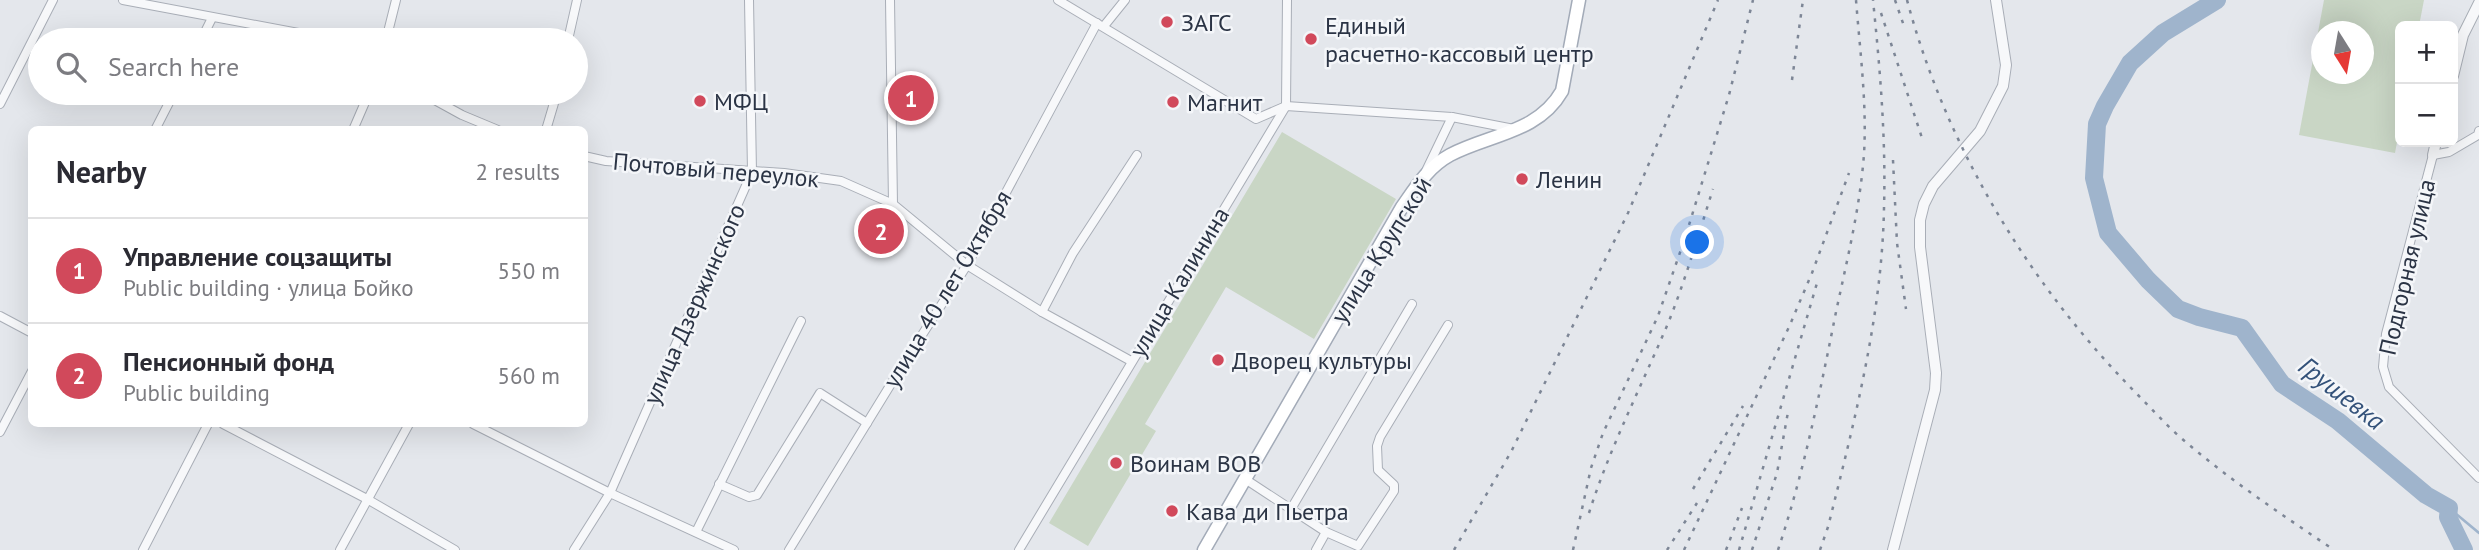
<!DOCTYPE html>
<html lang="en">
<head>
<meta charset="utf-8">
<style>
  body { margin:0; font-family:"PT Sans",sans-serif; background:#f7f7f7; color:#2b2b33 }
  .controls { position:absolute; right:21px; top:21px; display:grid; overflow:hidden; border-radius:10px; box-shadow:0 7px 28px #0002 }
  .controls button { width:63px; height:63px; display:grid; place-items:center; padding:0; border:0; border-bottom:2px solid #e1e1e2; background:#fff; color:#2b2b33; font:35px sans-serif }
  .compass { position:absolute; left:2311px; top:21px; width:63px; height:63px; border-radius:50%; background:#fff; box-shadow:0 7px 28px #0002; rotate:169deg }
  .you { position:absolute; left:1698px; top:243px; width:24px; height:24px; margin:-18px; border:5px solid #fff; border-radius:50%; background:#1a73e8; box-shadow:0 0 0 10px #1a73e833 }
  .badge { display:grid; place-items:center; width:46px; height:46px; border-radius:50%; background:#d1495b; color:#fff; font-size:23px; font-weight:700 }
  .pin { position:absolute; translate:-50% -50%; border:4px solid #fff; box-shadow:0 2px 7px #0006 }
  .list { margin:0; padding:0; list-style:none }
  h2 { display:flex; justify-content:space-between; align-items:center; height:91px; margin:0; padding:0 28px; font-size:30px }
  h2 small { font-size:23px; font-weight:400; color:#7c7c81 }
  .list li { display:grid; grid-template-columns:46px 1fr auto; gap:21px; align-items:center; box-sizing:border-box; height:105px; padding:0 28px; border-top:2px solid #e1e1e2 }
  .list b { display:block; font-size:26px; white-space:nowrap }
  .list p { margin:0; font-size:23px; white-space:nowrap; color:#7c7c81 }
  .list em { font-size:23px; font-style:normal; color:#7c7c81 }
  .icon { flex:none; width:38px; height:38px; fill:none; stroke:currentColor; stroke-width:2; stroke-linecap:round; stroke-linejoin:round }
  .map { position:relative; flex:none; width:2479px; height:550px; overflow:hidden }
  .search { position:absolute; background:#fff; box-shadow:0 7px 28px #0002; left:28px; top:28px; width:560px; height:77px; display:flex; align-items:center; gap:18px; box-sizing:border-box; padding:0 24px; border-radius:38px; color:#7c7c81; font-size:26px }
  .panel { position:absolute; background:#fff; box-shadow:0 7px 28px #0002; left:28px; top:126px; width:560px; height:301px; border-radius:10px }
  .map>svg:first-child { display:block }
  .green { fill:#c9d6c5; fill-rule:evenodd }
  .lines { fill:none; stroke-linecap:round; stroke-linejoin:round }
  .stream { stroke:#9fb4cc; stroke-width:2.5 }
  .river { stroke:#9fb4cc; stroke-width:18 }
  .minor-casing { stroke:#a9aeb7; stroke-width:10 }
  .tertiary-casing { stroke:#a9aeb7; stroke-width:12 }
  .primary-casing { stroke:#a3abb8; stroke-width:15 }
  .minor { stroke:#f7f8fa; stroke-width:8 }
  .tertiary { stroke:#f7f8fa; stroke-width:10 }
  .primary { stroke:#fff; stroke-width:12 }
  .rail { stroke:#7d8696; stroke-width:2.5; stroke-dasharray:3.5 7; stroke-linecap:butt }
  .poi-dot { fill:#d1495b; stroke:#f4f6f9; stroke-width:2.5 }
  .labels { text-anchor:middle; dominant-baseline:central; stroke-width:5; stroke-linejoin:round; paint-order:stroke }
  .poi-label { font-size:24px; fill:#2b3445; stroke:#f4f6f9; text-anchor:start }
  .street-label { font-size:24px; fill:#2b3445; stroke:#f4f6f9 }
  .water-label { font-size:26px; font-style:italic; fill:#34527a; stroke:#f4f6f9 }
</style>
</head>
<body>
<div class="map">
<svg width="2479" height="550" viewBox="0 0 2479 550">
  <rect width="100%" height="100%" fill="#e4e7ec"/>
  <g class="green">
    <path d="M 2324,0 L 2424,0 L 2419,26 L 2400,26 L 2400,126 L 2395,153 L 2299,135 ZM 2322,32 L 2364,32 L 2364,74 L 2322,74 Z"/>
    <path d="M 1282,132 L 1396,199 L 1314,339 L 1226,287 L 1145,424 L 1156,431 L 1088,546 L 1049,523 Z"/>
  </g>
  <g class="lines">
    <path class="stream" d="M 2449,508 L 2479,533"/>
    <path class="river" d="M 2217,0 L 2163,33 L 2130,63 L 2105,106 L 2097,124 L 2094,178 L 2108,233 L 2148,280 L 2178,309 L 2199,317 L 2242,328 L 2282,384 L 2338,421 L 2426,495 L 2449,508 L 2448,517 L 2464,550"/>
    <g class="minor-casing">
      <g id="minor">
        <path d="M 123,0 L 309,35 L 319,40"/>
        <path d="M 890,0 L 893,204"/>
        <path d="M 1058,0 L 1256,119 L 1286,106 L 1452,117 L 1514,129"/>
        <path d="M 1104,26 L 1125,0"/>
        <path d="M 201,40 L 212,18"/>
        <path d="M 386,40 L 396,0"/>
        <path d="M 568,40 L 577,0"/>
        <path d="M 422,93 L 462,115 L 498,130"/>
        <path d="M 0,104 L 53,0"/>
        <path d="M 155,130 L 174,93"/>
        <path d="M 353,130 L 369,93"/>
        <path d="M 546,130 L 557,93"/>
        <path d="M 2479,131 L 2478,135 L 2449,152 L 2433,155 L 2386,334 L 2383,367 L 2389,387 L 2479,478"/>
        <path d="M 584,156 L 606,161 L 784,173 L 841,181 L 893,204 L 967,265 L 1042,312 L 1131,361"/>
        <path d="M 1426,171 L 1452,117"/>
        <path d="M 1042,312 L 1073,253 L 1137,155"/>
        <path d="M 0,316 L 32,333"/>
        <path d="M 223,424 L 367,499 L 455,550"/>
        <path d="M 473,424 L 610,493 L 734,550"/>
        <path d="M 0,432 L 32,371"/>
        <path d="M 1245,479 L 1326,532 L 1358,546 L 1394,491 L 1394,485 L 1378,470 L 1377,446 L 1380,437 L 1448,325"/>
        <path d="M 719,484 L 749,497 L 757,495 L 820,393 L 867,423"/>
        <path d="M 1291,509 L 1412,304"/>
        <path d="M 696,532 L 801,321"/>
        <path d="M 143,550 L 208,424"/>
        <path d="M 340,550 L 409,424"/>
        <path d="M 574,550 L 610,493 L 752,172 L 749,0"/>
        <path d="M 789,550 L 902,366 L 967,265 L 1097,23"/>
        <path d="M 1019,550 L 1286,106 L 1287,0"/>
        <path d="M 1316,550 L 1326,532"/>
      </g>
    </g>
    <g class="tertiary-casing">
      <g id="tertiary">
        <path d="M 2453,76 L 2463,35 L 2479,3"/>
        <path d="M 2433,155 L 2436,142"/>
        <path d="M 1893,550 L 1935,390 L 1936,373 L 1920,247 L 1920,220 L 1924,204 L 1933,186 L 1980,131 L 2003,86 L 2006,65 L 1996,0"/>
      </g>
    </g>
    <g class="primary-casing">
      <path id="primary" d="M 1204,550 L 1402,207 C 1416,187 1428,167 1450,155 C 1490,134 1538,133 1562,91 L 1579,0"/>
    </g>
    <use href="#minor" class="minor"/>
    <use href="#tertiary" class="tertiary"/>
    <use href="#primary" class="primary"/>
    <g class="rail">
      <path d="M 1895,0 L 1905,29"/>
      <path d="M 1907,0 C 1947,149 2030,286 2138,395 C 2152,409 2165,424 2180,437 C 2228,479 2281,514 2334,550"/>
      <path d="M 1881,13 L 1922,138"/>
      <path d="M 1792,80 L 1803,0"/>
      <path d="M 1893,160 L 1897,243 L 1906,309"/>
      <path d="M 1693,489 L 1743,406"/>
      <path d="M 1589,513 C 1610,447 1642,385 1669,321 C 1686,278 1699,233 1713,189"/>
      <path d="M 1454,550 L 1511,452 L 1628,213 L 1718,0"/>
      <path d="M 1573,550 L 1591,468 L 1603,433 L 1658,316 L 1685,238 L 1729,95 L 1753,0"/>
      <path d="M 1667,550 L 1697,503"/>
      <path d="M 1684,550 L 1789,327 L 1812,273 L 1849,173"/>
      <path d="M 1726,550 L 1742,508"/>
      <path d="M 1739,550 L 1817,283"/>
      <path d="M 1752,550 L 1777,473 L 1788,412"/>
      <path d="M 1778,550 C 1804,472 1820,392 1836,312 C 1847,260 1860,208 1864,154 C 1867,104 1860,51 1856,0"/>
      <path d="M 1820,550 L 1828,527 C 1854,423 1882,316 1884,208 C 1886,138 1880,69 1873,0"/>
    </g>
  </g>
  <g class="poi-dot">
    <circle cx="1167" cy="22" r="7"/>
    <circle cx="1311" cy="39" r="7"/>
    <circle cx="700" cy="101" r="7"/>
    <circle cx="1173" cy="102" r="7"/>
    <circle cx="1522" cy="179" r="7"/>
    <circle cx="1218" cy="360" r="7"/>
    <circle cx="1116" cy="463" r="7"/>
    <circle cx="1172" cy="511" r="7"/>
  </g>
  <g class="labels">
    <g class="poi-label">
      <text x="1181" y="22">ЗАГС</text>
      <text x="1325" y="25">Единый<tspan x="1325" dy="28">расчетно-кассовый центр</tspan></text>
      <text x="714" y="101">МФЦ</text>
      <text x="1187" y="102">Магнит</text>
      <text x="1536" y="179">Ленин</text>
      <text x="1232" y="360">Дворец культуры</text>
      <text x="1130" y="463">Воинам ВОВ</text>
      <text x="1186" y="511">Кава ди Пьетра</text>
    </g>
    <g class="street-label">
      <text transform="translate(716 170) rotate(5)">Почтовый переулок</text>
      <text transform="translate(1381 250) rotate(-58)">улица Крупской</text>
      <text transform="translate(2407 267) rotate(-77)">Подгорная улица</text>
      <text transform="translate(1179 282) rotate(-59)">улица Калинина</text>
      <text transform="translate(947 289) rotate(-59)">улица 40 лет Октября</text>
      <text transform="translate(694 304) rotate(-66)">улица Дзержинского</text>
    </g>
    <g class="water-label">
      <text transform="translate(2342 393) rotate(38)">Грушевка</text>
    </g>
  </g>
</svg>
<div class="controls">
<button>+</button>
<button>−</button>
</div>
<svg class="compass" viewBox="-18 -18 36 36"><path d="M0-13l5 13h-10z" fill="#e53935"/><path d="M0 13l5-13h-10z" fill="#7c7c81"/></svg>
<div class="you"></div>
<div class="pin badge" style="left:911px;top:98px">1</div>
<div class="pin badge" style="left:881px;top:231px">2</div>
<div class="search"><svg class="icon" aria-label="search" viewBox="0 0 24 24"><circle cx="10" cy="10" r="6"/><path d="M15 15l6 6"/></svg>Search here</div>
<section class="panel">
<h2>Nearby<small>2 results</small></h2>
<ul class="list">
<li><span class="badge">1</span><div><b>Управление соцзащиты</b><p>Public building · улица Бойко</p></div><em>550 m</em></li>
<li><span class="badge">2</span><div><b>Пенсионный фонд</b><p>Public building</p></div><em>560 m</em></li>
</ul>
</section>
</div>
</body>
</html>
